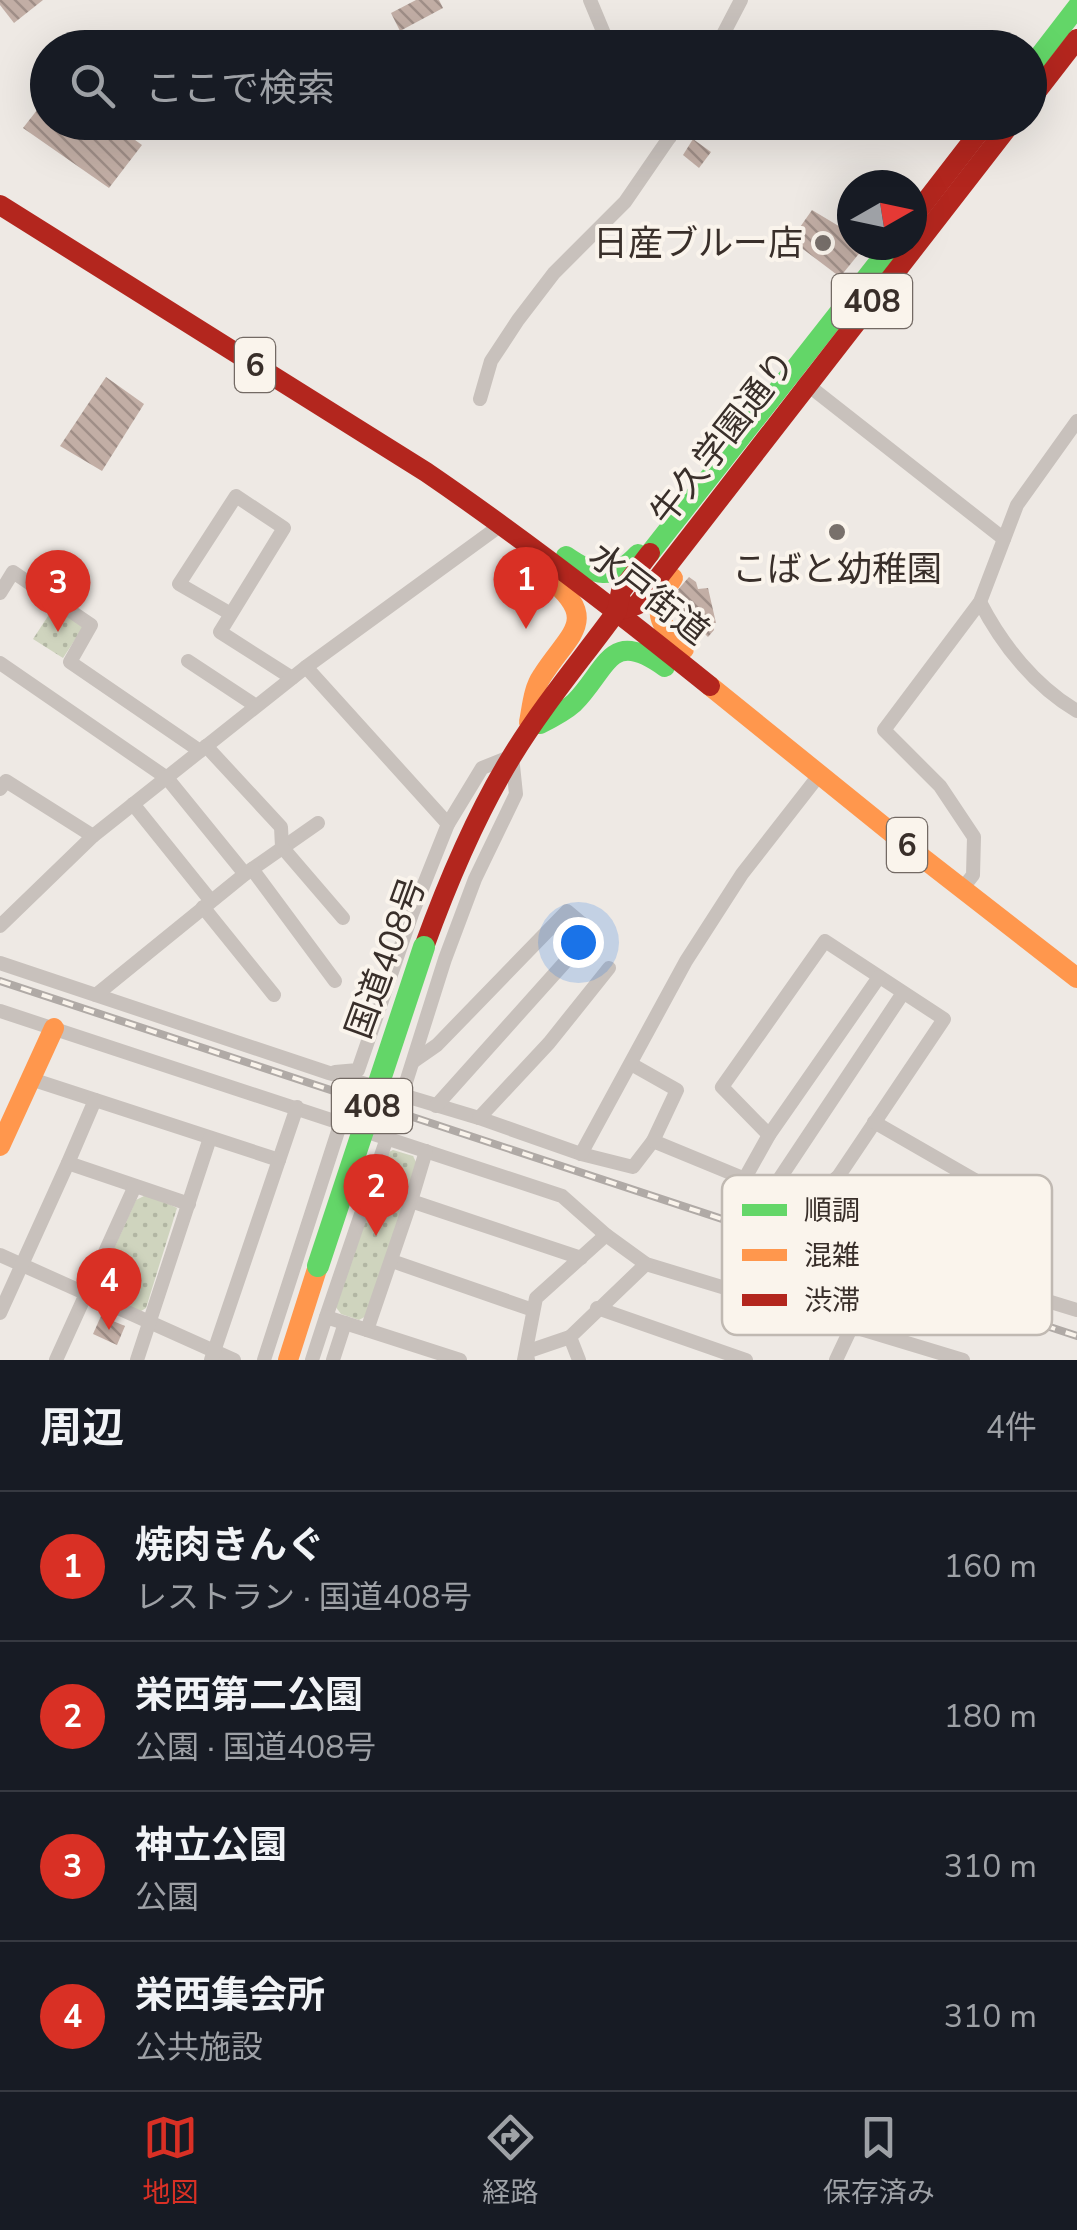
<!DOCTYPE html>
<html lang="ja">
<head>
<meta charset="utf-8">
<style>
  body { margin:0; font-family:"Nunito Sans","Noto Sans JP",sans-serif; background:#20242c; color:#f1f3f6 }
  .compass { position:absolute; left:837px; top:170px; width:90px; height:90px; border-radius:50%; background:#171b24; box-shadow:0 10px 40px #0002; rotate:81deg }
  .you { position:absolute; left:578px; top:942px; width:35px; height:35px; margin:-25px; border:8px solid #fff; border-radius:50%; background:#1a73e8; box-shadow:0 0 0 15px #1a73e833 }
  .badge { display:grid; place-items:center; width:65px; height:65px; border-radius:50%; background:#d93025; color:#fff; font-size:32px; font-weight:700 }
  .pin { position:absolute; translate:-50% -82px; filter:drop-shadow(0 2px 5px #0008) }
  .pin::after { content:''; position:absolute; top:52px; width:35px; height:30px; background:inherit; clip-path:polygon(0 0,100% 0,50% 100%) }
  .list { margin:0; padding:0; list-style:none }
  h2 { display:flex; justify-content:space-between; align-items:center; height:130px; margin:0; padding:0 40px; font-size:42px }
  h2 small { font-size:32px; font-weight:400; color:#9ea1a6 }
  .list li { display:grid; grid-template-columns:65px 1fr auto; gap:30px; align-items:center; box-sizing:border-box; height:150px; padding:0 40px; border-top:2px solid #363941 }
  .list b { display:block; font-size:38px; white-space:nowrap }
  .list p { margin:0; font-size:32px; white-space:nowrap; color:#9ea1a6 }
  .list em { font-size:32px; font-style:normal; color:#9ea1a6 }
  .icon { flex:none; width:55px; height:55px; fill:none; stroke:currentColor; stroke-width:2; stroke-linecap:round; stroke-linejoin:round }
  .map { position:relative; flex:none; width:1077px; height:1360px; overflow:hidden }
  .search { position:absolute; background:#171b24; box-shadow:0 10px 40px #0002; left:30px; right:30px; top:30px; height:110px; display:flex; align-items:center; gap:25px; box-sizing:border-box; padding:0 35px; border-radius:55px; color:#9ea1a6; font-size:38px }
  .sheet { height:730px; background:#171b24 }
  nav { display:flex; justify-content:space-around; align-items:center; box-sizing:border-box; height:140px; border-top:2px solid #363941; background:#171b24; font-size:28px; color:#9ea1a6 }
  nav a { display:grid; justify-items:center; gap:5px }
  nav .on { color:#d93025 }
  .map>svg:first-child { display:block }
  .park { fill:url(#park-dots) }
  .building { fill:url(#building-back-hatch) }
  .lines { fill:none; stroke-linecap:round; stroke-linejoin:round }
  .street { stroke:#c8c1bc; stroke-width:14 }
  .fast { stroke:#63d668; stroke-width:20 }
  .slow { stroke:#ff974d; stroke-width:20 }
  .jam { stroke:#b3261e; stroke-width:20 }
  .rail-casing { stroke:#b0aaa6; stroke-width:8 }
  .rail { stroke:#faf4ec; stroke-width:4; stroke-dasharray:11; stroke-linecap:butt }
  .fast-bridge { stroke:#63d668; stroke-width:22 }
  .poi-dot { fill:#78706b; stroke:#faf4ec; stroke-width:4 }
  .labels { text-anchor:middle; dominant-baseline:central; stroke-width:8; stroke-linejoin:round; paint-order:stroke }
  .shield { fill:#faf4ec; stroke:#736a64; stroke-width:2.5 }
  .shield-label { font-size:32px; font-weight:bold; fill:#392f2a }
  .poi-label { font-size:35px; fill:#392f2a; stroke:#faf4ec; text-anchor:end }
  .street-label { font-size:35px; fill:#392f2a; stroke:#faf4ec }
  .key { fill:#faf4ec; stroke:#c0b9b2; stroke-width:2.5 }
  .key-label { font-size:28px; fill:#392f2a }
</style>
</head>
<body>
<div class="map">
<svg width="1077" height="1360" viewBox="0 0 1077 1360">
  <defs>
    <pattern id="park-dots" width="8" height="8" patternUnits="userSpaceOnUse" patternTransform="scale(2.5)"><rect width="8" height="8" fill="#cfd4be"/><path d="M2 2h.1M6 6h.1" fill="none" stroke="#b2b6a3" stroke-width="1.8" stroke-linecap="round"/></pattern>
    <pattern id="building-back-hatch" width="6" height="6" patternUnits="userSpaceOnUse" patternTransform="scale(2.5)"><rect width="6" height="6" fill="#c2aea5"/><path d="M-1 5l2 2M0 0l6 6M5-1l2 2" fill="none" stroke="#9f8e87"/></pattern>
  </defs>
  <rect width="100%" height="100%" fill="#eee9e4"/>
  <g class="park">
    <path d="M 54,607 L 84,626 L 63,658 L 33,639 Z"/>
    <path d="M 393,1150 L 413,1156 L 418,1166 L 370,1314 L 359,1320 L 341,1314 L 335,1306 L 383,1155 Z"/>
    <path d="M 148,1194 L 177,1208 L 146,1308 L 138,1313 L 100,1293 L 97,1286 L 136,1200 Z"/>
  </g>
  <g class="building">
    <path d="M 0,0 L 43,0 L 14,23 L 0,5 Z"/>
    <path d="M 416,0 L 439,0 L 443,8 L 400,31 L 391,13 Z"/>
    <path d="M 48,96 L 48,122 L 110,122 L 142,145 L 109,188 L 23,128 Z"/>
    <path d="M 693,139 L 711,152 L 699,168 L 683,155 Z"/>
    <path d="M 812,210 L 852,234 L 852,245 L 866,245 L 840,277 L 791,240 Z"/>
    <path d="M 106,377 L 144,404 L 102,471 L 60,446 Z"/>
    <path d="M 689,577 L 696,582 L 698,589 L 708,588 L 716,623 L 712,623 L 714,630 L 708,637 L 693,622 L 679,624 L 675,593 Z"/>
    <path d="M 101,1316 L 125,1326 L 117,1345 L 93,1334 Z"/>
  </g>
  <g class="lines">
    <g class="street">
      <path d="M 590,0 L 610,48"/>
      <path d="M 716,48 L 741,0"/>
      <path d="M 652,122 L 670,137"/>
      <path d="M 804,382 L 1004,539"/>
      <path d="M 480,399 L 491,361 L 518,320 L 554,273 L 625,202 L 680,122"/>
      <path d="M 0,593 L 13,572 L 91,625 L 70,662 L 200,751"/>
      <path d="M 980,602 C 1002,645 1035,686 1077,711"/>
      <path d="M 231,614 L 179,584 L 236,496 L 284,528 L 220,632 L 292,678"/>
      <path d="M 188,661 L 256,706"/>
      <path d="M 0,663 L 167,778 L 245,874 L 318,823"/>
      <path d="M 306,667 L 448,824"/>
      <path d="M 206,746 L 281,827 L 282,847 L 343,918"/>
      <path d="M 0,789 L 6,781 L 93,836"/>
      <path d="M 133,804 L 211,901"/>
      <path d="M 252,869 L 335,981"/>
      <path d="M 962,889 L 973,875 L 974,837 L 940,786 L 884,730 L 980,602 L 1017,505 L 1077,421"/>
      <path d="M 203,907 L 274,995"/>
      <path d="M 0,926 L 93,836 L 306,667 L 501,525"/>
      <path d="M 0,963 L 329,1073 L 479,1118 L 581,1154 L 633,1167 L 653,1141 L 772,1190 L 768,1216 L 807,1223 L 944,1019 L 825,941 L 722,1087 L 769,1135"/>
      <path d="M 96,995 L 245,874"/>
      <path d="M 0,1011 L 562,1196 L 606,1235 L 646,1264 L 963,1360"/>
      <path d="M 414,1061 L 437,1045 L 567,911 L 592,932 L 436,1106"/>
      <path d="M 631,1064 L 677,1090 L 653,1141"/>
      <path d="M 335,1072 L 358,1070 L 412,914 L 448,824 L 482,768 L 512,756 L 516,794 L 475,879 L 445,959 L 402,1095"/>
      <path d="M 31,1079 L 279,1160"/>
      <path d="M 479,1118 L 549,1043 L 609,968"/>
      <path d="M 581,1154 L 686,961 L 742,874 L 820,774"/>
      <path d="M 68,1163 L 189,1204"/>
      <path d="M 745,1178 L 769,1135 L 879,977"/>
      <path d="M 836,1178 L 1009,1236 L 1027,1210 L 874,1122"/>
      <path d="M 772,1190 L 903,993"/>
      <path d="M 411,1201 L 426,1151"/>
      <path d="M 818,1204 L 996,1266 L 995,1285 L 1077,1310"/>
      <path d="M 0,1255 L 234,1360"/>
      <path d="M 392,1261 L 533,1310"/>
      <path d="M 597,1308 L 746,1360"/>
      <path d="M 0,1313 L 68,1163 L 95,1100"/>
      <path d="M 326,1317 L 387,1138"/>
      <path d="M 367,1330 L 460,1360"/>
      <path d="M 56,1360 L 135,1186"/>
      <path d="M 137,1360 L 210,1138"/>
      <path d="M 211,1360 L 297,1107"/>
      <path d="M 264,1360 L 341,1122"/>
      <path d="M 312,1360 L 326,1317 L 367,1330 L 411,1201 L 581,1258"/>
      <path d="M 333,1360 L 345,1323"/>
      <path d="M 524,1360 L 536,1298 L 606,1235"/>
      <path d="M 528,1360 L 526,1352 L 570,1337"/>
      <path d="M 579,1360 L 570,1337 L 646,1264"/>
      <path d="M 836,1360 L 852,1326"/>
    </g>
    <g class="fast">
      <path d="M 1030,68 L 1077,7"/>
      <path d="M 650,553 L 892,245"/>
      <path d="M 566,556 C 595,576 612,582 638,554"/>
      <path d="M 540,724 C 552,718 564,712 574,703 C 608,669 609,627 665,667"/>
    </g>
    <g class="slow">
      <path d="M 673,578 C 651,611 657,623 684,649"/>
      <path d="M 710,686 L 924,859 L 1077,978"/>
      <path d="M 529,722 C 532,707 533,689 542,676 C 569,633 601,621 549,578"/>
      <path d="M 0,1146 L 54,1028"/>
      <path d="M 288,1360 L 318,1266"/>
    </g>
    <g class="jam">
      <path d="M 1030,100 L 1077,39"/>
      <path d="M 0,205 L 426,472 C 524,539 617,611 710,686"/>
      <path d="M 912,219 L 987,122"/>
      <path d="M 617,611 L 637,605 L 1012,122"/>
      <path d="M 424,947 C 448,881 475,816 512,756 C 543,705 582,659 617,611 L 621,591 L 650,553"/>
    </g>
    <g class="rail-casing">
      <path id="rail" d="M 0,981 L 1077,1336"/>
    </g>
    <use href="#rail" class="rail"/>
    <path class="fast-bridge" d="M 318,1266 L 424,947"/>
  </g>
  <g class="poi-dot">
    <circle cx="823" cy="243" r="10"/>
    <circle cx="837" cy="532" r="10"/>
  </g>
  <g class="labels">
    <g class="shield">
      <rect x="832" y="274" width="80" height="54" rx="8"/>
      <rect x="235" y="338" width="40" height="54" rx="8"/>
      <rect x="887" y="818" width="40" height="54" rx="8"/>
      <rect x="332" y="1079" width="80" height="54" rx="8"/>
    </g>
    <g class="shield-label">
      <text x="872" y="301">408</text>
      <text x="255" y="365">6</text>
      <text x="907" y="845">6</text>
      <text x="372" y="1106">408</text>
    </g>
    <g class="poi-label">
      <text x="803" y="243">日産ブルー店</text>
      <text x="837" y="569" text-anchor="middle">こばと幼稚園</text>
    </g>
    <g class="street-label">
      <text transform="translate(723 438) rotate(-52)">牛久学園通り</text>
      <text transform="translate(649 594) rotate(38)">水戸街道</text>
      <text transform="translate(386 958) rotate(-70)">国道408号</text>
    </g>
  </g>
  <rect x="722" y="1175" width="330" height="160" rx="15" class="key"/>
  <rect x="742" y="1204" width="45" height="12" fill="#63d668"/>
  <rect x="742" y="1249" width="45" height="12" fill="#ff974d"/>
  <rect x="742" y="1294" width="45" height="12" fill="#b3261e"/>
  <g class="key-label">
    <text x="804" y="1220">順調</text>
    <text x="804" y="1265">混雑</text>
    <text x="804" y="1310">渋滞</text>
  </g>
</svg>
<svg class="compass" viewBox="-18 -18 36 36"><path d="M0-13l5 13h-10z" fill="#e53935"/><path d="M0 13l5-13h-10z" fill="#9ea1a6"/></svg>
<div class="you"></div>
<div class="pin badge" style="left:526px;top:629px">1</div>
<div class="pin badge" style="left:376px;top:1236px">2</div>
<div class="pin badge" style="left:58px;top:632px">3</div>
<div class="pin badge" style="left:109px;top:1330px">4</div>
<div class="search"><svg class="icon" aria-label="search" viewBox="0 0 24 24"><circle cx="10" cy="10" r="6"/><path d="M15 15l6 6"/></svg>ここで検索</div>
</div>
<section class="sheet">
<h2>周辺<small>4件</small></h2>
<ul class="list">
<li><span class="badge">1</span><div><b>焼肉きんぐ</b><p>レストラン · 国道408号</p></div><em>160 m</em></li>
<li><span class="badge">2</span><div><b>栄西第二公園</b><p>公園 · 国道408号</p></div><em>180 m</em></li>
<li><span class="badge">3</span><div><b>神立公園</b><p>公園</p></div><em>310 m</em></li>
<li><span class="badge">4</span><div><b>栄西集会所</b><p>公共施設</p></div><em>310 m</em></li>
</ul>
</section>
<nav>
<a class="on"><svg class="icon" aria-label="map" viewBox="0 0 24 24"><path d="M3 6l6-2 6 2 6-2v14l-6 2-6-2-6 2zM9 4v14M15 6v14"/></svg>地図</a>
<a><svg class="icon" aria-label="directions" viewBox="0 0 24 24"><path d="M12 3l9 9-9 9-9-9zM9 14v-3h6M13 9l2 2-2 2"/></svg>経路</a>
<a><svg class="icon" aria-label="saved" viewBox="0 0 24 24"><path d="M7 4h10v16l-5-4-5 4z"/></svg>保存済み</a>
</nav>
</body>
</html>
